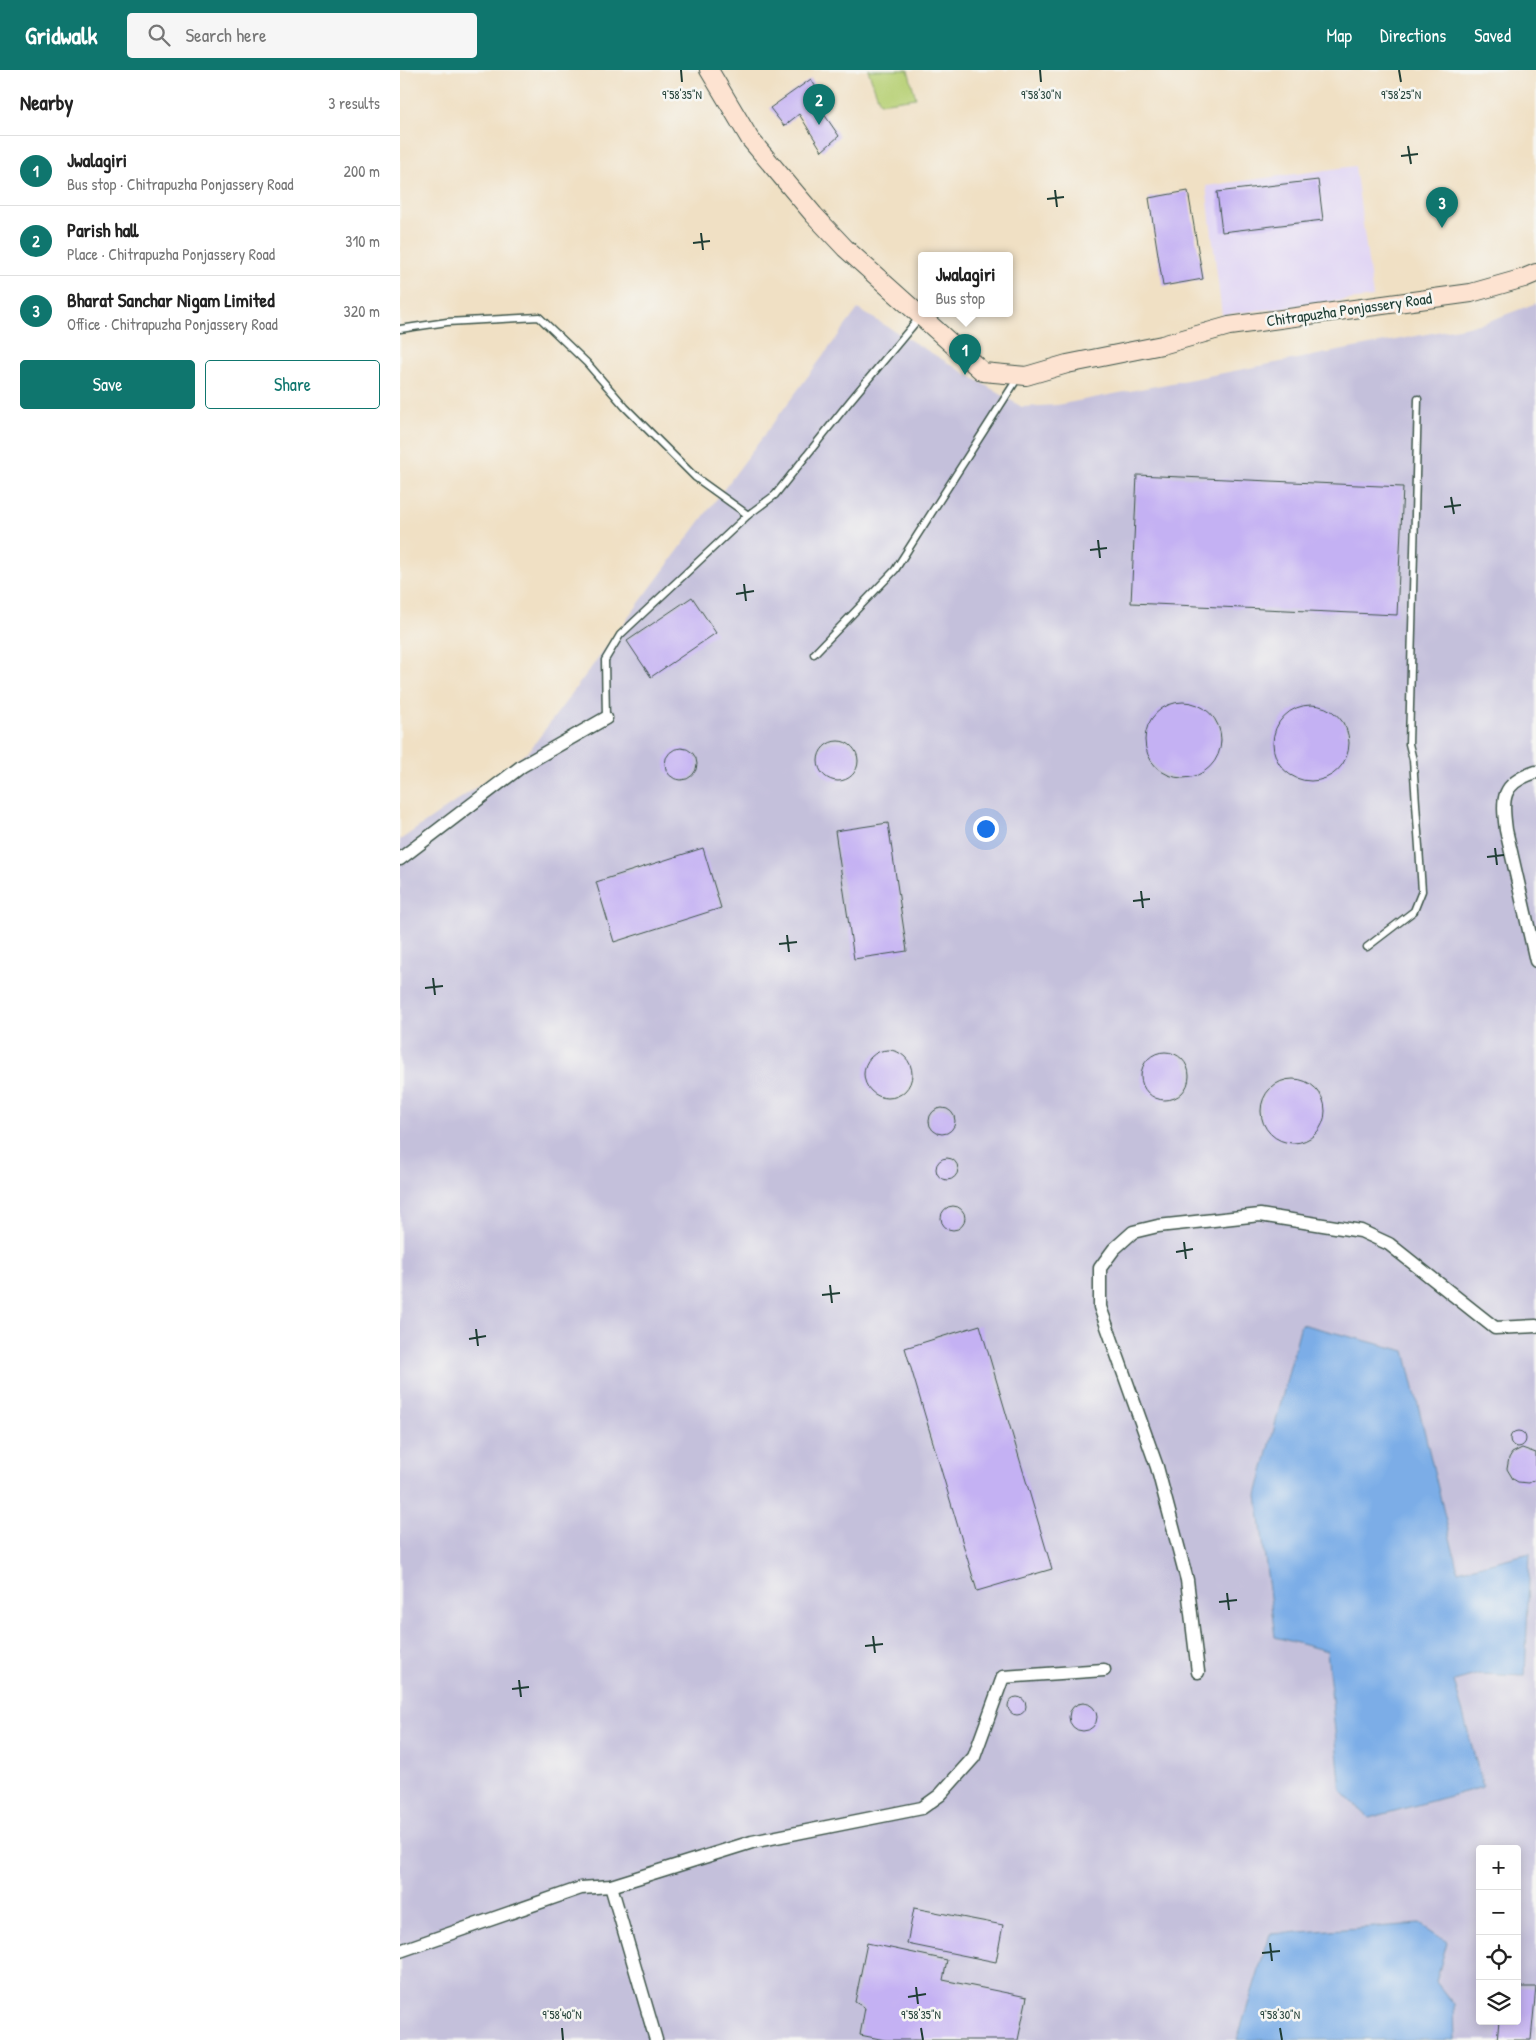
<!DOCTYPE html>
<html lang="en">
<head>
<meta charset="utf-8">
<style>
  body { margin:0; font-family:"Patrick Hand",sans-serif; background:#f6f6f6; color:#222 }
  .controls { position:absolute; right:15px; bottom:15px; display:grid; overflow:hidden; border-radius:5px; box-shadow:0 2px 12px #0003 }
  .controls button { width:45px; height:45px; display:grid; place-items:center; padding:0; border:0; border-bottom:1px solid #e0e0e0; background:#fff; color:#222; font:25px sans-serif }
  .you { position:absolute; left:585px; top:758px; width:18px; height:18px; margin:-12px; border:4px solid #fff; border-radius:50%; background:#1a73e8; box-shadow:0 0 0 8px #1a73e833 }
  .badge { display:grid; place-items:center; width:32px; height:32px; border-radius:50%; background:#0f766e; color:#fff; font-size:16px; font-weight:700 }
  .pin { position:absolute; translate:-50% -41px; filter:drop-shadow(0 1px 2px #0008) }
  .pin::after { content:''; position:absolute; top:26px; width:18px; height:15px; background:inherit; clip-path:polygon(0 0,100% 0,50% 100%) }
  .popup { position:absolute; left:518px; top:182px; width:95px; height:65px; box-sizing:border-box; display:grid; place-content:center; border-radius:5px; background:#fff; filter:drop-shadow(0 1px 4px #0005); font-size:16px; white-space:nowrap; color:#767676 }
  .popup b { font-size:19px; color:#222 }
  .popup::after { content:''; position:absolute; left:50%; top:100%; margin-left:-10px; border:10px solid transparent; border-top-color:#fff }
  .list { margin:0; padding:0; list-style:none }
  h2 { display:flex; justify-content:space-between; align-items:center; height:65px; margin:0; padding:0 20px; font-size:21px }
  h2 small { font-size:16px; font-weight:400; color:#767676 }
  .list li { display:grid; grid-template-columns:32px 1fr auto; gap:15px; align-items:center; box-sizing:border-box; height:70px; padding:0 20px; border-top:1px solid #e0e0e0 }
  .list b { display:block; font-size:19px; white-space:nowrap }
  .list p { margin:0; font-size:16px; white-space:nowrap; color:#767676 }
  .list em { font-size:16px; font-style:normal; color:#767676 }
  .actions { display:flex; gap:10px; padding:15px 20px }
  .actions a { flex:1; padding:11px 0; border:1px solid #0f766e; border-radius:5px; text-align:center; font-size:18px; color:#0f766e }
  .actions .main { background:#0f766e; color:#fff }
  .icon { flex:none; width:28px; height:28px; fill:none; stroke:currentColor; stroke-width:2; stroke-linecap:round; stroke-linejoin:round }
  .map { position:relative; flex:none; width:1136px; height:1970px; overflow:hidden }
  header { display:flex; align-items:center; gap:30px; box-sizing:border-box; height:70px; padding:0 25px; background:#0f766e; color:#fff }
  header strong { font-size:24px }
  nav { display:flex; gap:28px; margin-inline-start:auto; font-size:18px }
  .search { width:350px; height:45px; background:#f6f6f6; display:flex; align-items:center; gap:12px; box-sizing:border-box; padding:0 18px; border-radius:5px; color:#767676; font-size:19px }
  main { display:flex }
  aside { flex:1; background:#fff }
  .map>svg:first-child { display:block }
  .built { fill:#e0d4f4 }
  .industrial { fill:#c4c0db; fill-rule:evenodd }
  .green { fill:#b7d075; stroke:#6b8654 }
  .water { fill:#7cade7; stroke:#4e758e }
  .building { fill:#c4b1f3 }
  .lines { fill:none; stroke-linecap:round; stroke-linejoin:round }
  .lane-casing { stroke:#3e554a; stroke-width:9 }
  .street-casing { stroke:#3e554a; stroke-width:15 }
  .secondary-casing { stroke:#3e554a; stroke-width:20 }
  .lane { stroke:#fff; stroke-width:6 }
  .street { stroke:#fff; stroke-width:12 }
  .secondary { stroke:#fde3d1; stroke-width:18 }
  .ticks { fill:none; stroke:#1f3d34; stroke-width:2 }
  .labels { text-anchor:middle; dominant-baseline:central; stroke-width:5; stroke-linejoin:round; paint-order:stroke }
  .street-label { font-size:16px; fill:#1f3d34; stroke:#f6f6f2 }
  .ticks-label { font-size:12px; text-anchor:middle; fill:#1f3d34; stroke:#f6f6f2; stroke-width:5; stroke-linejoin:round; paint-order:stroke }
</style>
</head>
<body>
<header>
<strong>Gridwalk</strong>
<div class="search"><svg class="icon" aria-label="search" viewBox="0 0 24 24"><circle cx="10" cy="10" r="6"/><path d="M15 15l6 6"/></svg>Search here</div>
<nav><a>Map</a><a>Directions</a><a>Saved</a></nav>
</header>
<main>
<aside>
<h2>Nearby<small>3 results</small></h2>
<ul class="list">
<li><span class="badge">1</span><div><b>Jwalagiri</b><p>Bus stop · Chitrapuzha Ponjassery Road</p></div><em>200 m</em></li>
<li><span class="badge">2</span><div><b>Parish hall</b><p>Place · Chitrapuzha Ponjassery Road</p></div><em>310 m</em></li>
<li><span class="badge">3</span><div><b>Bharat Sanchar Nigam Limited</b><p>Office · Chitrapuzha Ponjassery Road</p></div><em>320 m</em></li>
</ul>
<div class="actions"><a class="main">Save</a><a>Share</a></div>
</aside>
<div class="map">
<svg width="1136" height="1970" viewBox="0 0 1136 1970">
  <rect width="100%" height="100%" fill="#f6f6f2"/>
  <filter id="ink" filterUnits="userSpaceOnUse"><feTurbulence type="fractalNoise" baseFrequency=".02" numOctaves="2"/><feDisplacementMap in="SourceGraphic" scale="10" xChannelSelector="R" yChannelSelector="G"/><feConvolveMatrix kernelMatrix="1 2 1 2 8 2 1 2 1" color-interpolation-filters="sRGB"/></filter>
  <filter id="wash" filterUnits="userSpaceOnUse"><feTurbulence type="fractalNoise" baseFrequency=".0096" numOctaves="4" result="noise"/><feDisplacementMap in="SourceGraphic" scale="20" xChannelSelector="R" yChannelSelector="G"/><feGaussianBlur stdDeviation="1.12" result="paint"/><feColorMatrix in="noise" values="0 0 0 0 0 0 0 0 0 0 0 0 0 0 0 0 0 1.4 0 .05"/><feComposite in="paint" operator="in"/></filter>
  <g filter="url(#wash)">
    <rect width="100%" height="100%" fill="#f0e0c4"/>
    <path class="built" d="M 955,96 L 973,227 L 822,245 L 806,116 Z"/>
    <path class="industrial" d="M 1136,233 L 1136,1970 L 0,1970 L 0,770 L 129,681 L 458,239 L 622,337 L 657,335 L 1084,253 ZM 1080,1779 L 1117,1779 L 1117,1951 L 1080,1951 Z"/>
    <path class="green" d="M 468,0 L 508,0 L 516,28 L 480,33 Z"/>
    <g class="water">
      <path d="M 901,1254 L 1005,1281 L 1058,1501 L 1130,1483 L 1125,1606 L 1079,1604 L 1054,1611 L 1083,1717 L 969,1748 L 941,1721 L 927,1581 L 875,1567 L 857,1425 Z"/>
      <path d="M 1020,1854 L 1047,1872 L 1036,1912 L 1054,1935 L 1055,1970 L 837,1970 L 870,1864 Z"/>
    </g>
    <g id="blocks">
      <g class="building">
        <path d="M 411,9 L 421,26 L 415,31 L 439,66 L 422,81 L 399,44 L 384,56 L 370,38 Z"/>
        <path d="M 918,110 L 923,150 L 822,162 L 817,122 Z"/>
        <path d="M 788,121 L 803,209 L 763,216 L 749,128 Z"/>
        <path d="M 737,405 L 1003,417 L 997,545 L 731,533 Z"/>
        <path d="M 292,527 L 316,563 L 251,607 L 227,571 Z"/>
        <circle cx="783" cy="670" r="38"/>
        <circle cx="911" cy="673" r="38"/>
        <circle cx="438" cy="691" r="20"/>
        <circle cx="281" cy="694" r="16"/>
        <path d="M 488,753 L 507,881 L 454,889 L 435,761 Z"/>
        <path d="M 303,778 L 321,838 L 214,872 L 196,812 Z"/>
        <circle cx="488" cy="1004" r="24"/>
        <circle cx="765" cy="1006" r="24"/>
        <circle cx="893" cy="1041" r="32"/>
        <circle cx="542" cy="1051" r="13"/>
        <circle cx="547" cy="1099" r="11"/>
        <circle cx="553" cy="1148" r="12"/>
        <path d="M 580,1255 L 652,1499 L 577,1521 L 505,1278 Z"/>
        <circle cx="1118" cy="1369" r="8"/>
        <path d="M 1122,1378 L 1136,1383 L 1136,1409 L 1129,1413 L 1118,1412 L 1113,1409 L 1107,1399 L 1109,1388 L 1112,1383 Z"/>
        <circle cx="617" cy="1636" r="9"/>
        <circle cx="683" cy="1647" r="14"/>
        <path d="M 514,1838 L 603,1855 L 596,1892 L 507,1874 Z"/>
        <path d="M 467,1873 L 547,1890 L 543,1910 L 627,1927 L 618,1970 L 485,1970 L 460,1965 L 465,1938 L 455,1932 Z"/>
        <path d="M 1117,1917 L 1136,1917 L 1131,1970 L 1097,1970 L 1099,1951 L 1117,1951 Z"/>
      </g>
    </g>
  </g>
  <g filter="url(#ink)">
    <use href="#blocks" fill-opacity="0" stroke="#3e554a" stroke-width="1"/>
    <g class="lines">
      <g class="lane-casing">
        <g id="lane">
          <path d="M 0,259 L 47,252 L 139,247 L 187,293 L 225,337 L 295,407 L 348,445 L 375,425 L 450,331 L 520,247"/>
          <path d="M 414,584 L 495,500 L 619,306"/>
          <path d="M 206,648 L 205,590 L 220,565 L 348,445"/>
          <path d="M 967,877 L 1014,841 L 1022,821 L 1013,690 L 1009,674 L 1018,329"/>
        </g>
      </g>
      <g class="street-casing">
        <g id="street">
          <path d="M 1136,702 C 1101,713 1102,728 1106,760 L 1136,891"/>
          <path d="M 0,789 L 122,696 L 206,648"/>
          <path d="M 798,1602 L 787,1510 L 757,1397 L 700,1237 L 700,1198 L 714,1179 L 733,1162 L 758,1156 L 860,1145 L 961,1161 L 989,1174 L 1095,1258 L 1136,1256"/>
          <path d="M 211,1816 L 256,1970"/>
          <path d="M 0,1881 L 181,1818 L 211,1816 L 352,1772 L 522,1738 L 540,1725 L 574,1687 L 603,1607 L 704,1600"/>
        </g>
      </g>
      <g class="secondary-casing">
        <path id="secondary" d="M 309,0 L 350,69 L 414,145 L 445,178 L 583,302 L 626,306 L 667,294 L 762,275 L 829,256 L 1071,223 L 1124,208 L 1136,203"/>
      </g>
      <use href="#lane" class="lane"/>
      <use href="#street" class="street"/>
      <use href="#secondary" class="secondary"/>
    </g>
  </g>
  <path class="ticks" d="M 281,0 L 282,12M 640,0 L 641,12M 999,0 L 1001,12M 1008,76 L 1011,94M 1001,86 L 1018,84M 655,120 L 657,137M 647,129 L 664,127M 301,163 L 303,180M 293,173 L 310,171M 1051,427 L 1054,444M 1044,437 L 1061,435M 698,470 L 700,488M 690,480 L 707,478M 344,514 L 346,531M 336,524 L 354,521M 1095,778 L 1097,795M 1087,787 L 1104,785M 741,821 L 743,838M 733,831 L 750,829M 387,865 L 389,882M 379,874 L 397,872M 33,908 L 35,925M 25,918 L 43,916M 784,1172 L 786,1189M 776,1182 L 793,1179M 430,1215 L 432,1233M 422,1225 L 440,1223M 76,1259 L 78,1276M 69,1269 L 86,1266M 827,1523 L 829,1540M 819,1532 L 837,1530M 473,1566 L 475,1583M 465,1576 L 483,1574M 119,1610 L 121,1627M 112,1619 L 129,1617M 870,1873 L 872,1891M 862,1883 L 880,1881M 516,1917 L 518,1934M 508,1927 L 526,1924M 162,1958 L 163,1970M 521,1958 L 523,1970M 880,1958 L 882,1970"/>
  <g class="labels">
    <g class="street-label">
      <text transform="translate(949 239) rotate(-8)">Chitrapuzha Ponjassery Road</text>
    </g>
  </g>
  <g class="ticks-label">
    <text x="282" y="29">9°58'35"N</text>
    <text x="641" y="29">9°58'30"N</text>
    <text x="1001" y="29">9°58'25"N</text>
    <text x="162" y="1949">9°58'40"N</text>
    <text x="521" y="1949">9°58'35"N</text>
    <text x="880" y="1949">9°58'30"N</text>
  </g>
</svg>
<div class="controls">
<button>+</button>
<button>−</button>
<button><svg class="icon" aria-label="locate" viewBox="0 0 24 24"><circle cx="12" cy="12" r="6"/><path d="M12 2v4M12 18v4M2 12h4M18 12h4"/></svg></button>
<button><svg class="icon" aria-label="layers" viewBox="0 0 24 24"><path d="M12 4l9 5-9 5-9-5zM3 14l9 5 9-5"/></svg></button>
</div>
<div class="you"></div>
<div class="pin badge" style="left:565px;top:305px">1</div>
<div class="popup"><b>Jwalagiri</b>Bus stop</div>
<div class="pin badge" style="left:419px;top:55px">2</div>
<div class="pin badge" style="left:1042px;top:158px">3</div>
</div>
</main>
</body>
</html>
